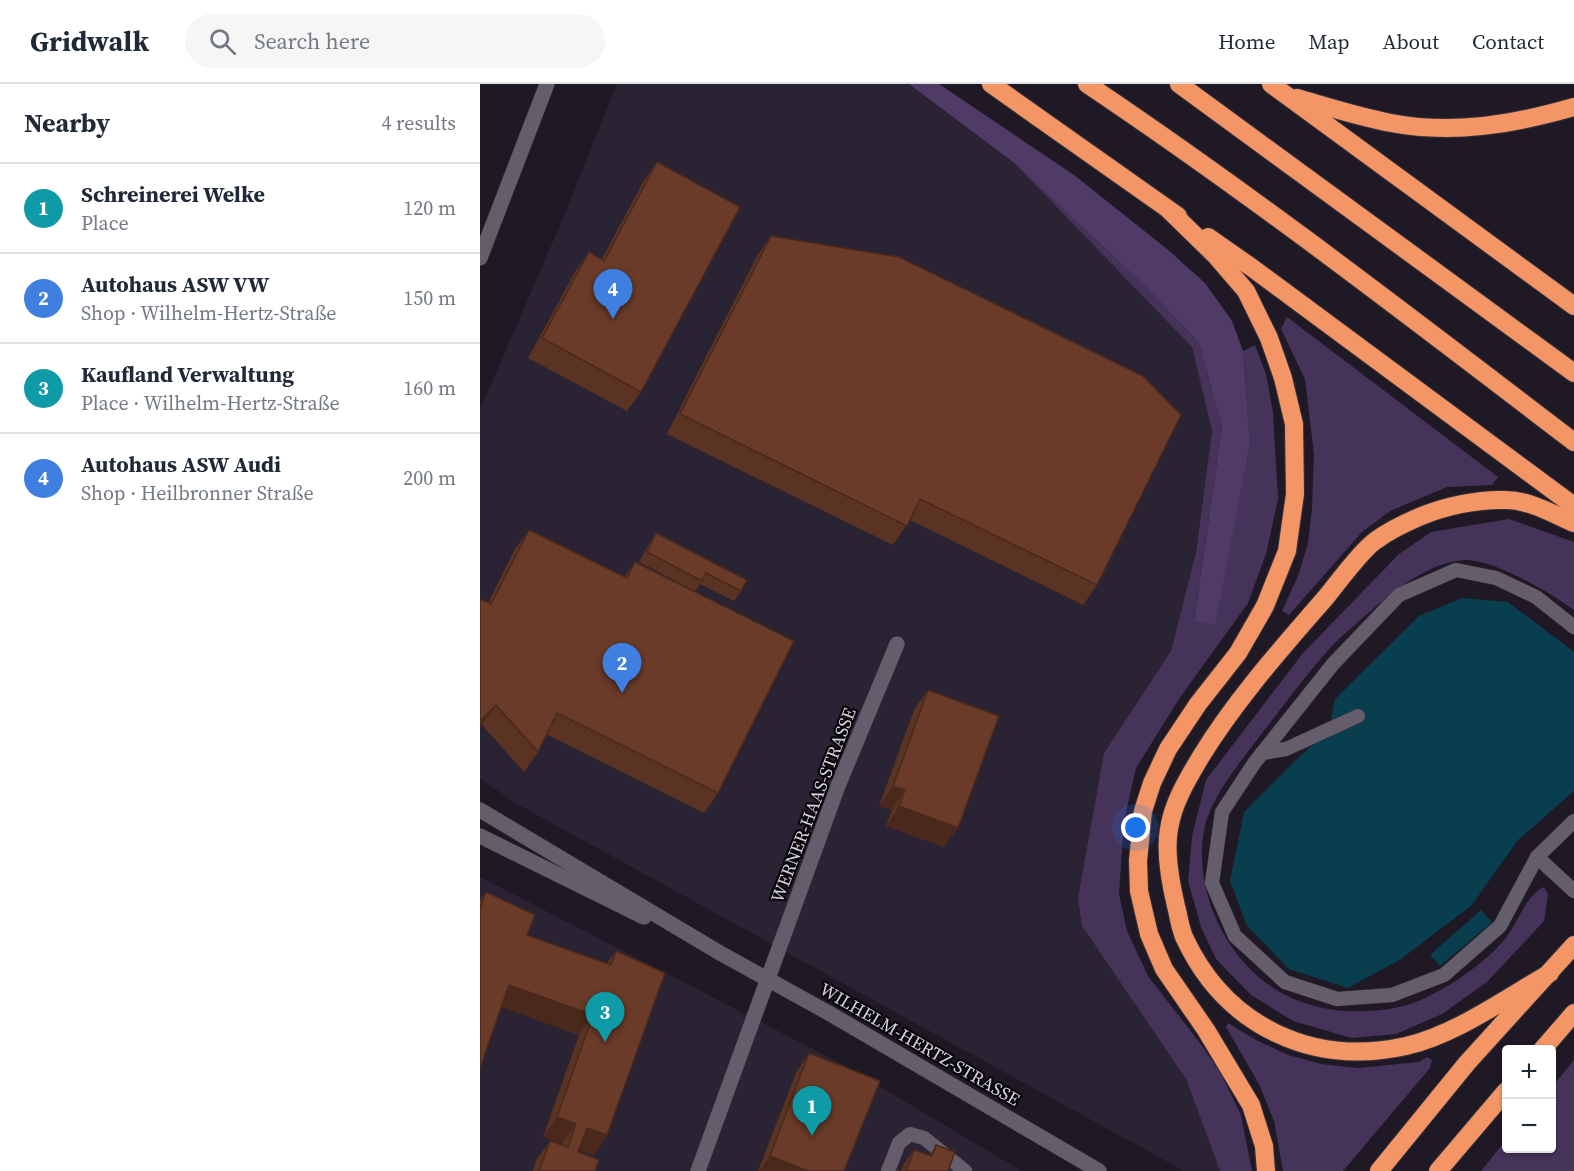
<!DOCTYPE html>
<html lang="en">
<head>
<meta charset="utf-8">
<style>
  body { margin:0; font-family:"Source Serif 4",serif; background:#f6f6f7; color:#1f2937 }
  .controls { position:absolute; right:18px; bottom:18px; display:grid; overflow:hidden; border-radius:6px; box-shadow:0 2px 4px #0004 }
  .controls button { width:54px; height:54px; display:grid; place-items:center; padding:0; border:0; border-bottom:2px solid #e0e1e3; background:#fff; color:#1f2937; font:30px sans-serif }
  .you { position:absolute; left:656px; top:744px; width:21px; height:21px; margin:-15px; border:4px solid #fff; border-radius:50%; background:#1a73e8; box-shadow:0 0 0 9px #1a73e833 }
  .badge { display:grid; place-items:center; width:39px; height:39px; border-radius:50%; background:#1a73e8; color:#fff; font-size:20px; font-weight:700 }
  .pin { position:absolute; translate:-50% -50px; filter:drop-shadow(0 2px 3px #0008) }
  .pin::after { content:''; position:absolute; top:32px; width:21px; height:18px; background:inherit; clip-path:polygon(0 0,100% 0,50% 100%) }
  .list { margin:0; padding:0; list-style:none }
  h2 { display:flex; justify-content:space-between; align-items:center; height:78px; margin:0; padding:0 24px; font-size:26px }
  h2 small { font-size:20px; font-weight:400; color:#747a83 }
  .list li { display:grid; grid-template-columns:39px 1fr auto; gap:18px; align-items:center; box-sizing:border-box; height:90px; padding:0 24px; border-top:2px solid #e0e1e3 }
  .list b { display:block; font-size:22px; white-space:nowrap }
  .list p { margin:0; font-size:20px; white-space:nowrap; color:#747a83 }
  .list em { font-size:20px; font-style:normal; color:#747a83 }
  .icon { flex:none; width:33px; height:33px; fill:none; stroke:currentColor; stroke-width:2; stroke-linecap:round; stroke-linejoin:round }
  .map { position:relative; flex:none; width:1094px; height:1087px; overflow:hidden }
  header { display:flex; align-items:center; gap:36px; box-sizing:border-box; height:84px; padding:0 30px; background:#fff; border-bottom:2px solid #e0e1e3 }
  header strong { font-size:28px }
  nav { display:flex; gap:33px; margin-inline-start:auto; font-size:21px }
  .search { width:420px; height:54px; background:#f6f6f7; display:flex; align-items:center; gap:15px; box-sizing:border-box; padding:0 21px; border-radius:33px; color:#747a83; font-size:22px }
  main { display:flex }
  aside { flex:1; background:#fff }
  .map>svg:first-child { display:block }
  .built { fill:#2a2333 }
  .green { fill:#463359 }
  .forest { fill:#4f3b65 }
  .water { fill:#083e4d }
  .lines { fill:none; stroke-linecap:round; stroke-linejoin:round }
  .lane-casing { stroke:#36323b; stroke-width:15 }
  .street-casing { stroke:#36323b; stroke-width:16 }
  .secondary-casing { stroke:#36323b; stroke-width:16 }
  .highway-casing { stroke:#36323b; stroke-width:20 }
  .lane { stroke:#645e6c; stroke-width:14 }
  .street { stroke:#645e6c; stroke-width:15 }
  .secondary { stroke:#645e6c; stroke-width:15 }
  .highway { stroke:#f39565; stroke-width:18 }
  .wall { fill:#5b3322 }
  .shaded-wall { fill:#4a291c }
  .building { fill:#6a3b28; stroke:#4a291c; stroke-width:1.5 }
  .labels { text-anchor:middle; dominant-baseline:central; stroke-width:4.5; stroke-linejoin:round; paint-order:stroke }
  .street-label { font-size:18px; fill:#d6d2db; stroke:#08060b }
</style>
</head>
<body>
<header>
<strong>Gridwalk</strong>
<div class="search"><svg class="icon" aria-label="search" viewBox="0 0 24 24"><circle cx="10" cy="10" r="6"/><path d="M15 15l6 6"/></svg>Search here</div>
<nav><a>Home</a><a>Map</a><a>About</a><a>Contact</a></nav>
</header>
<main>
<aside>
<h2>Nearby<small>4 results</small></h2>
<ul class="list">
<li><span class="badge" style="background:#0f9aa8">1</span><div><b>Schreinerei Welke</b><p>Place</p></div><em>120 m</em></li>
<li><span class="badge" style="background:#3f7fe0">2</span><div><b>Autohaus ASW VW</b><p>Shop · Wilhelm-Hertz-Straße</p></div><em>150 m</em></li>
<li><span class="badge" style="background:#0f9aa8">3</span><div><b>Kaufland Verwaltung</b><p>Place · Wilhelm-Hertz-Straße</p></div><em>160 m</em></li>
<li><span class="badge" style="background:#3f7fe0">4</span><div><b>Autohaus ASW Audi</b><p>Shop · Heilbronner Straße</p></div><em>200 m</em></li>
</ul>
</aside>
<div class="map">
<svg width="1094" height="1087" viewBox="0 0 1094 1087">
  <rect width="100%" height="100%" fill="#1f1926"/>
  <g class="built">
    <path d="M 137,0 L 429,0 L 533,78 L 712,263 L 732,347 L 716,468 L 691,567 L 624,669 L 602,842 L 706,995 L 740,1087 L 704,1087 L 30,716 L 0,694 L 0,326 L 84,132 Z"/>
    <path d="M 0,793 L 360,979 L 542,1087 L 0,1087 Z"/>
  </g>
  <g class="green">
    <path d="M 533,78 L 666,203 L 719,259 L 742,343 L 714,536 L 734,542 L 770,360 L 763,267 L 775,261 L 786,290 L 793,328 L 798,415 L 786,470 L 768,519 L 699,615 L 656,684 L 644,737 L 639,810 L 647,847 L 668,892 L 720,959 L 741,990 L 761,1031 L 772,1087 L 740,1087 L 706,995 L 602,842 L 598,814 L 624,669 L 691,567 L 716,468 L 732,347 L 712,263 Z"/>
    <path d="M 807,233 L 1018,393 L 1012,401 L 967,403 L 910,427 L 882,448 L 809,531 L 802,527 L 818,492 L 828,459 L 832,425 L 834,371 L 825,295 L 801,245 Z"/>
    <path d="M 1029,435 L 1094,458 L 1094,526 C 1071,509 1012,474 984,476 C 943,479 905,514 876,540 C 867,548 858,555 850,564 C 825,592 803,622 780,652 C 761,677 729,715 724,747 C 712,814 754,893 819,917 C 850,929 887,930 919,923 C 952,917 1009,878 1028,851 C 1039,836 1047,810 1064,803 L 1068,810 L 1064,837 L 1007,898 L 962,930 L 916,950 L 872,954 L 813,937 L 771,911 L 736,875 L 721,843 L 708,797 L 712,752 L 726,696 L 823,569 L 919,470 L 951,448 Z"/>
    <path d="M 748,939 L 776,956 L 808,971 L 841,980 L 878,984 L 939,978 L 947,973 L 952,976 L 950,984 L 863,1087 L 803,1087 L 794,1037 L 779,1000 L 746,943 Z"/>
    <path d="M 1094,976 L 1094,1087 L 1001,1087 L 1026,1056 L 1026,1064 L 1072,1064 L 1072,1003 Z"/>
  </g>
  <path class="forest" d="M 429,0 L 459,0 L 594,91 L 687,165 L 725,199 L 752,237 L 763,267 L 770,360 L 735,542 L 714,537 L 742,343 L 719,259 L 666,203 L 533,78 Z"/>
  <g class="water">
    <path d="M 982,514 L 1028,518 L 1094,568 L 1094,707 L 1038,756 L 992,821 L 921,875 L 868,904 L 809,885 L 767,842 L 750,797 L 764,728 L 816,676 L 849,646 L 855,615 L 939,532 Z"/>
    <path d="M 1001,826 L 1012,838 L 960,882 L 950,871 Z"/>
  </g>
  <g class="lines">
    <g class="lane-casing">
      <g id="lane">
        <path d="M 1094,543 L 1056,513 L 1016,494 L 976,486 L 919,511 L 853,580 L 775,678 L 742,728 L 732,799 L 755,852 L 805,898 L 857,915 L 912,911 L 964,891 L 1020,842 L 1057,773 L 1094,737"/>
        <path d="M 782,669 L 806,665 L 878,632"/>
        <path d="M 1057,773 L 1094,807"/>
        <path d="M 408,1087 L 419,1059 L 430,1050 L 444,1054 L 485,1087"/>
      </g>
    </g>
    <g class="street-casing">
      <path id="street" d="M 218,1087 L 358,702 L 417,560"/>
    </g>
    <g class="secondary-casing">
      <g id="secondary">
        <path d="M 0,174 L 67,0"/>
        <path d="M 0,726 L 240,869 L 347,928 L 619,1087"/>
        <path d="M 0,752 L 164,833"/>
      </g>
    </g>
    <g class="highway-casing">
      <g id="highway">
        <path d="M 511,0 L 698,132"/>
        <path d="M 607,0 C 774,112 934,236 1094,358"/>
        <path d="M 699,0 L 1094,289"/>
        <path d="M 791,0 L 1094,222"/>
        <path d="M 817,14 C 848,23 879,33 911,39 C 973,51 1035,40 1094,23"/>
        <path d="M 689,126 L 735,171 L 766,207 L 789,254 L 803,294 L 814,340 L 815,410 L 807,467 L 785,522 L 758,569 L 718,620 L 688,665 L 672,699 L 663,727 L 658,777 L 659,807 L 669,850 L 684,885 L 726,946 L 771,1021 L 784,1062 L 786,1087"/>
        <path d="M 728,153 L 771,183 L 1094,422"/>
        <path d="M 1070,889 C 1026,914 975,951 926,962 C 832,983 746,942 705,855 C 700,845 699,833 696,822 C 691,801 685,767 689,745 C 693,719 707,696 720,674 C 756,615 802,564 847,512 C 859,497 881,467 895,457 C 907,448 925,439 939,433 C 965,422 998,415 1026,416 C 1049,416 1073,430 1094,439"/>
        <path d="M 1062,966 L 1094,929"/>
        <path d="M 899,1087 L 987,979 L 1094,861"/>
        <path d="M 958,1087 L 1026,1007"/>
      </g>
    </g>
    <use href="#lane" class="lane"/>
    <use href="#street" class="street"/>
    <use href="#secondary" class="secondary"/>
    <use href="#highway" class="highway"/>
  </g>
  <g class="wall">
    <path d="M 177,78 L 161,308 L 147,327 L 48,274 L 95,188 L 109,168 L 122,175 L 163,98 Z"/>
    <path d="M 291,152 L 617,501 L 603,521 L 430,436 L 413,461 L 187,350 L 277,172 Z"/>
    <path d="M 49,446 L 144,493 L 155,478 L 238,709 L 224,729 L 66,650 L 58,668 L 44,688 L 2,641 L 0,643 L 0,515 L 8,519 L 35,465 Z"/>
    <path d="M 176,449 L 261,507 L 254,517 L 220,500 L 215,507 L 159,478 L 169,460 Z"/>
    <path d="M 448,606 L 464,763 L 406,742 L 412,726 L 399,722 L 434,626 Z"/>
    <path d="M 6,808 L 47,851 L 127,879 L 136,867 L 127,1051 L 114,1071 L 99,1066 L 98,1068 L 115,1087 L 53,1087 L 56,1076 L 70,1057 L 81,1061 L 82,1060 L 63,1053 L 99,951 L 22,923 L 0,984 L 0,817 Z"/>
    <path d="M 329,969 L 364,1087 L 278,1087 L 316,989 Z"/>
    <path d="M 456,1061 L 468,1087 L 416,1087 L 417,1086 L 421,1087 L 423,1081 L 434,1066 L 449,1072 Z"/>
  </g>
  <g class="shaded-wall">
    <path d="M 16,621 L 2,641 L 0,643 L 0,638 Z"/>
    <path d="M 413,702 L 425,706 L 412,726 L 399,722 Z"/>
    <path d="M 419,722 L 478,744 L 464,763 L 406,742 Z"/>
    <path d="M 29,901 L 113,931 L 99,951 L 16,921 Z"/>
    <path d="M 77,1033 L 96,1040 L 82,1060 L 63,1053 Z"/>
    <path d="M 107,1044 L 127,1051 L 114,1071 L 93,1064 Z"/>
    <path d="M 290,1072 L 328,1087 L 279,1087 Z"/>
  </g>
  <g class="building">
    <path d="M 177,78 L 260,123 L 161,308 L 62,254 L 109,168 L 124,177 Z"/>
    <path d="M 291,152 L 419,173 L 663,292 L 701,331 L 617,501 L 440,415 L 427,442 L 200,330 Z"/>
    <path d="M 49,446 L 147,494 L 155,478 L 314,557 L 238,709 L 77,629 L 58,668 L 16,621 L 1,636 L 0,633 L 0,515 L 11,520 Z"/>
    <path d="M 176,449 L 267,496 L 261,507 L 226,489 L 222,497 L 167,468 Z"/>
    <path d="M 448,606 L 519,632 L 478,744 L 419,722 L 425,706 L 413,702 Z"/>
    <path d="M 6,808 L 55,831 L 47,851 L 131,881 L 136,867 L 185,889 L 127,1051 L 107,1044 L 98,1068 L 119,1076 L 115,1087 L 59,1087 L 70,1057 L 88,1063 L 96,1040 L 77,1033 L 113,931 L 29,901 L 0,984 L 0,825 Z"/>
    <path d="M 329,969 L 400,997 L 364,1087 L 328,1087 L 290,1072 Z"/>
    <path d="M 456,1061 L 475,1068 L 468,1087 L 426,1087 L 434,1066 L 452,1072 Z"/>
  </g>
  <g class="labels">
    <g class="street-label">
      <text transform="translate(333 721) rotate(-69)">WERNER-HAAS-STRASSE</text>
      <text transform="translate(440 960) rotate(30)">WILHELM-HERTZ-STRASSE</text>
    </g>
  </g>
</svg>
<div class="controls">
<button>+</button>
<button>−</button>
</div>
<div class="you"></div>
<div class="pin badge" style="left:332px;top:1052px;background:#0f9aa8">1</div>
<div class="pin badge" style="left:142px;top:609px;background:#3f7fe0">2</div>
<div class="pin badge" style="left:125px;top:958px;background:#0f9aa8">3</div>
<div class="pin badge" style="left:133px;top:235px;background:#3f7fe0">4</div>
</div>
</main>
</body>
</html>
